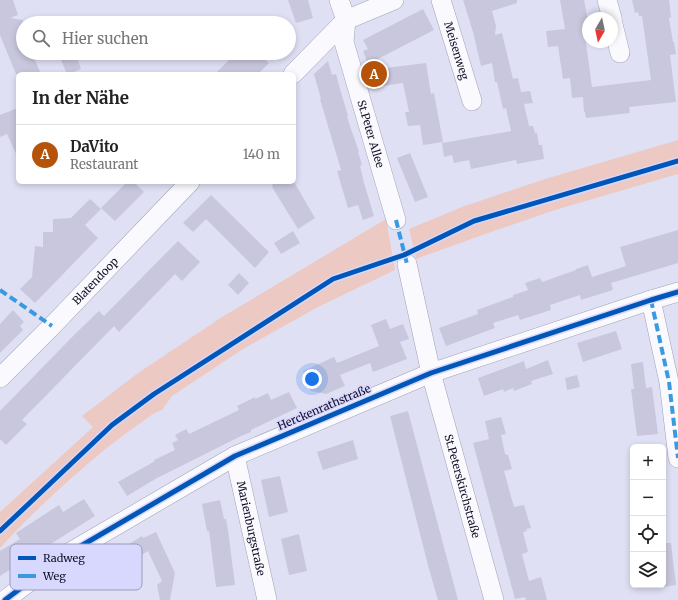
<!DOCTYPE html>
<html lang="de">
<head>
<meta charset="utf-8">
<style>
  body { margin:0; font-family:Merriweather,serif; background:#f6f6f6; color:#222 }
  .controls { position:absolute; right:12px; bottom:12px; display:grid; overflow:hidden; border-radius:6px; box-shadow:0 2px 6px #0003 }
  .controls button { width:36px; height:36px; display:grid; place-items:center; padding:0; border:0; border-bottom:1px solid #e0e0e0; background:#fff; color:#222; font:20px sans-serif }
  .compass { position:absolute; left:582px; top:12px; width:36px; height:36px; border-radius:50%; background:#fff; box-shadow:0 2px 6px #0003; rotate:189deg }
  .you { position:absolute; left:312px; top:379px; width:14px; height:14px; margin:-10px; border:3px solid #fff; border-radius:50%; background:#1a73e8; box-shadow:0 0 0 6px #1a73e833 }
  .badge { display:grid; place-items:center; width:26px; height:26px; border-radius:50%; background:#b45309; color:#fff; font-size:13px; font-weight:700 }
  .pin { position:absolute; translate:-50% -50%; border:2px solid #fff; box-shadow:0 1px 4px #0006 }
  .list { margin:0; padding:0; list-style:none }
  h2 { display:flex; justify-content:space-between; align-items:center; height:52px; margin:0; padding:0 16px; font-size:17px }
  h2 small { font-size:13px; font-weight:400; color:#767676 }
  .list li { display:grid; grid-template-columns:26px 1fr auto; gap:12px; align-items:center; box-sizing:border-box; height:60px; padding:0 16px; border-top:1px solid #e0e0e0 }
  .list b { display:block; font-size:15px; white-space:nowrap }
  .list p { margin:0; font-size:13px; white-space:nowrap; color:#767676 }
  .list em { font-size:13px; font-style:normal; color:#767676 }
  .icon { flex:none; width:22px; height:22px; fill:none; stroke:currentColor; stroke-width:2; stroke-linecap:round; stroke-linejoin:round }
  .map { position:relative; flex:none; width:678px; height:600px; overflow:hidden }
  .search { position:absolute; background:#fff; box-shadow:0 2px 6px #0003; left:16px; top:16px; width:280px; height:44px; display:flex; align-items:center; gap:10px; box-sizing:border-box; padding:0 14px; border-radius:22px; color:#767676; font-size:15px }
  .panel { position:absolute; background:#fff; box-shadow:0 2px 6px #0003; left:16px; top:72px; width:280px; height:112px; border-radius:6px }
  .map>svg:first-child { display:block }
  .green { fill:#edc9c3 }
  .building { fill:#c8c7dd }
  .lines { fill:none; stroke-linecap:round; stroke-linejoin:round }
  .minor-casing { stroke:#a2a1b6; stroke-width:20 }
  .minor { stroke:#fafafe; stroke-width:19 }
  .quiet { stroke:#3a9ae0; stroke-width:4; stroke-dasharray:8 4; stroke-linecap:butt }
  .cycleway-casing { stroke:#d8d7fe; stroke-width:8 }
  .cycleway { stroke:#0057b8; stroke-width:5 }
  .labels { text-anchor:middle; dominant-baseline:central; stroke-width:3.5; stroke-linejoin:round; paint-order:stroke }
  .street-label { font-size:11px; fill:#121026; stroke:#d8d7fe }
  .key { fill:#d8d7fe; stroke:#9d9bbd; stroke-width:1 }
  .key-label { font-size:11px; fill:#121026 }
</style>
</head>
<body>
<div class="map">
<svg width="678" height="600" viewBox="0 0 678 600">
  <rect width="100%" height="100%" fill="#e0e0f5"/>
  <g class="green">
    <path d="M 678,140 L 678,174 L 555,210 L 474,238 L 416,259 L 409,229 L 462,207 L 545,179 Z"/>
    <path d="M 386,219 L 395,270 L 318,307 L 243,349 L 172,396 L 162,410 L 153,414 C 136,426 119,438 103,451 C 67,481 32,513 0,548 L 0,512 L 93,427 L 82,416 L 138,373 L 222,317 Z"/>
  </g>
  <g class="building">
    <path d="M 0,0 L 13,0 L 18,15 L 10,18 L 23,20 L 23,53 L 32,53 L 41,74 L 16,74 L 0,35 Z"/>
    <path d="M 288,0 L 308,0 L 313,18 L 296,23 Z"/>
    <path d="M 463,0 L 517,0 L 517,3 L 492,11 L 496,26 L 495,35 L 502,33 L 513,79 L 518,78 L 521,92 L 530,91 L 533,103 L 524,104 L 529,126 L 533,126 L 535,133 L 537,133 L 539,145 L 542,145 L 544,159 L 517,164 L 516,160 L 471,169 L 469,160 L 454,163 L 452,155 L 444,157 L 442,143 L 511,131 L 506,108 L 503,109 L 497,82 L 495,82 L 492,63 L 481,66 L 473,32 Z"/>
    <path d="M 560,0 L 584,0 L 588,21 L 588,27 L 584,28 L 592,87 L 651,80 L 642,16 L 639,16 L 638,12 L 635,13 L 632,0 L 669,0 L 671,17 L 669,18 L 673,42 L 674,42 L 676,54 L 670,55 L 676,102 L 629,107 L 630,113 L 586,118 L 585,112 L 584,112 L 583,97 L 572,98 L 570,78 L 563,79 L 558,46 L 548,47 L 546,31 L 565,29 Z"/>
    <path d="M 423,9 L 434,30 L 368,64 L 363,51 L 368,49 L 363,40 Z"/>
    <path d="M 236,53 L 258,53 L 269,63 L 258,74 L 215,74 Z"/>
    <path d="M 76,55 L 81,69 L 69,74 L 67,74 L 61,60 Z"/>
    <path d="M 328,61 L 332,75 L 336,74 L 340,89 L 348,116 L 347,117 L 351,129 L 359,152 L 358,152 L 362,165 L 360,166 L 364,183 L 374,216 L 363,220 L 358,205 L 348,208 L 337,171 L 341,170 L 320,99 L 321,99 L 314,74 Z"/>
    <path d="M 426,63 L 431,94 L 434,93 L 443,142 L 423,145 L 420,125 L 408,126 L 405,112 L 409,112 L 403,83 L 376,87 L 370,70 Z"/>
    <path d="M 18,108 L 18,158 L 7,134 L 0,137 L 0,115 Z"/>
    <path d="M 410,153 L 428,197 L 415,202 L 397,158 Z"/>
    <path d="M 127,182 L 134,182 L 144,192 L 115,221 L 101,208 Z"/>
    <path d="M 271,182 L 294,182 L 315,218 L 298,229 L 272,187 L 273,186 Z"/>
    <path d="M 211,195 L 269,252 L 255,268 L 206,219 L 193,232 L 183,223 Z"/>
    <path d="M 90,199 L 101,209 L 85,225 L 98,238 L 35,303 L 20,289 L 33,276 L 32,276 L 35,246 L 43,247 L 43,232 L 53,232 L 53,219 L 71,218 Z"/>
    <path d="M 678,230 L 678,263 L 611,283 L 613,290 L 581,300 L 580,295 L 550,305 L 551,310 L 520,320 L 518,315 L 493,323 L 495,328 L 446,346 L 439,328 L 478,314 L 477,310 L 513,297 L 513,295 L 528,290 L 525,283 L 540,278 L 542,282 L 576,270 L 576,269 L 588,265 L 592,277 L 626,266 L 620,247 Z"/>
    <path d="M 293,231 L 300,243 L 281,254 L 274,243 Z"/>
    <path d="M 178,241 L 200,262 L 182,281 L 175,274 L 119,332 L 114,326 L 22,420 L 27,424 L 6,445 L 0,439 L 0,411 L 75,334 L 99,311 L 104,316 Z"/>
    <path d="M 239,273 L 249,283 L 238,295 L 228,285 Z"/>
    <path d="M 13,310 L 24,322 L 20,326 L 23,330 L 0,353 L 0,324 Z"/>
    <path d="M 386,319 L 390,329 L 403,324 L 409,339 L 400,342 L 407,359 L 373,372 L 370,363 L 340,375 L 345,386 L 326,394 L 311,391 L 303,371 L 334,357 L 337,363 L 379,346 L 371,325 Z"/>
    <path d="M 616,331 L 622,349 L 583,362 L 577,343 Z"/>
    <path d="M 548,360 L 553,374 L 531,381 L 532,384 L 514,391 L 513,388 L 504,392 L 503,389 L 484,396 L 478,378 L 524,361 L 526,369 Z"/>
    <path d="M 643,362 L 646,388 L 652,387 L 658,434 L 637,436 L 631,389 L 634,389 L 631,364 Z"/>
    <path d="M 577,375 L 580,387 L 567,390 L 565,378 Z"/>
    <path d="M 289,392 L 297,408 L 251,430 L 251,432 L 241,436 L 157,478 L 127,496 L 118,482 L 155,461 L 154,460 L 175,450 L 172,443 L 178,440 L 175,435 L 186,429 L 189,434 L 239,410 L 237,406 L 255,397 L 255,399 L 268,393 L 271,400 Z"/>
    <path d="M 408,411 L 432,502 L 458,600 L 438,600 L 429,569 L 390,416 Z"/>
    <path d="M 501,417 L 506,434 L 501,435 L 505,454 L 508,455 L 512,469 L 504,471 L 514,507 L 524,505 L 531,528 L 526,529 L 527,531 L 523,532 L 528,552 L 522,554 L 529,581 L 541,577 L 547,600 L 526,600 L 525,597 L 515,599 L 473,443 L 489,439 L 485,421 Z"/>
    <path d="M 353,440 L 358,459 L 323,470 L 317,452 Z"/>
    <path d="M 280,476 L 288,512 L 269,517 L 261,480 Z"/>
    <path d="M 84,499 L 95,516 L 0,576 L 0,551 L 20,539 L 16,533 L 59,505 L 63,512 Z"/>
    <path d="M 220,500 L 224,519 L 226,519 L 228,530 L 235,585 L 216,587 L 209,531 L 207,531 L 202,504 Z"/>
    <path d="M 156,532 L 175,573 L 170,600 L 160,600 L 157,585 L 162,581 L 148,551 L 124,566 L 116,552 L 142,536 L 143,538 Z"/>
    <path d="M 299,534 L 307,571 L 289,575 L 281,539 Z"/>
    <path d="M 663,543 L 671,543 L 676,585 L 663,587 Z"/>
  </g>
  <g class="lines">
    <g class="minor-casing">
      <g id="minor">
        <path id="s1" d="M 339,0 L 346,20 L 344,42 L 396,220"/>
        <path id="s2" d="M 441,0 L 472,101"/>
        <path d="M 607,0 L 612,18"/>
        <path d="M 612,20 L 620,53"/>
        <path d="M 293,74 L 346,20 L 394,0"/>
        <path id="s3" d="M 407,264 L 431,373 L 494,600"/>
        <path d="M 651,300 L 669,382 L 678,458"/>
        <path id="s4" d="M 0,378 L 52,326 L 190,182"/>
        <path id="s5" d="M 235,456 L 267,600"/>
        <path d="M 5,600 L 62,557 L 235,456 L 431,373 L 651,300 L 678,292"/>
      </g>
    </g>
    <use href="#minor" class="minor"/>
    <g class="quiet">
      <path d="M 396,220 L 407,264"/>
      <path d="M 0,290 L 52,326"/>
      <path d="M 651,300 L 669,382 L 678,458"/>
    </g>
    <g class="cycleway-casing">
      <g id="cycleway">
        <path d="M 0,531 L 112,425 L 154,394 L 333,279 L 404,255 L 474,221 L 678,161"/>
        <path d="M 5,600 L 62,557 L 235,456 L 431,373 L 651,300 L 678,292"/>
      </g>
    </g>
    <use href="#cycleway" class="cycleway"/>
  </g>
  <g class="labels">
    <g class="street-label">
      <text stroke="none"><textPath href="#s2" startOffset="53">Meisenweg</textPath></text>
      <text stroke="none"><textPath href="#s1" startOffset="139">St.Peter Allee</textPath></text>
      <text stroke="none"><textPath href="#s4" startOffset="136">Blatendoop</textPath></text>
      <text transform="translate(324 407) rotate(-23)">Herckenrathstraße</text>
      <text stroke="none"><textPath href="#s3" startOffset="229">St.Peterskirchstraße</textPath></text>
      <text stroke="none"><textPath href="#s5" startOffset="74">Marienburgstraße</textPath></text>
    </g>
  </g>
  <rect x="10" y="544" width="132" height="46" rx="6" class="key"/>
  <rect x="18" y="556" width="18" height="4" fill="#0057b8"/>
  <rect x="18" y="574" width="18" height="4" fill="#3a9ae0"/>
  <g class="key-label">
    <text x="43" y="562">Radweg</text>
    <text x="43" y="580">Weg</text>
  </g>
</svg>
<div class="controls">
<button>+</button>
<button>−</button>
<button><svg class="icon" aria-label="locate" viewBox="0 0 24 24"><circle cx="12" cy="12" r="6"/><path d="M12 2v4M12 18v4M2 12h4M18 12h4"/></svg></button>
<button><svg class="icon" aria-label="layers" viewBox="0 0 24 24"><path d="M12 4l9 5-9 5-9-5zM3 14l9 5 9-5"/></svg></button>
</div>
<svg class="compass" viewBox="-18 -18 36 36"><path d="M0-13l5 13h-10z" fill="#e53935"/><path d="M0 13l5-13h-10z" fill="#767676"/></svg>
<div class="you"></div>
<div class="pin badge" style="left:374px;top:74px">A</div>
<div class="search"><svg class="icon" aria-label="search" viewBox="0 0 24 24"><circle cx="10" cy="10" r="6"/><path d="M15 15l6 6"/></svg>Hier suchen</div>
<section class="panel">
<h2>In der Nähe<small></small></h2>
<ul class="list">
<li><span class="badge">A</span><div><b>DaVito</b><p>Restaurant</p></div><em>140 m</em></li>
</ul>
</section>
</div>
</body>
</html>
